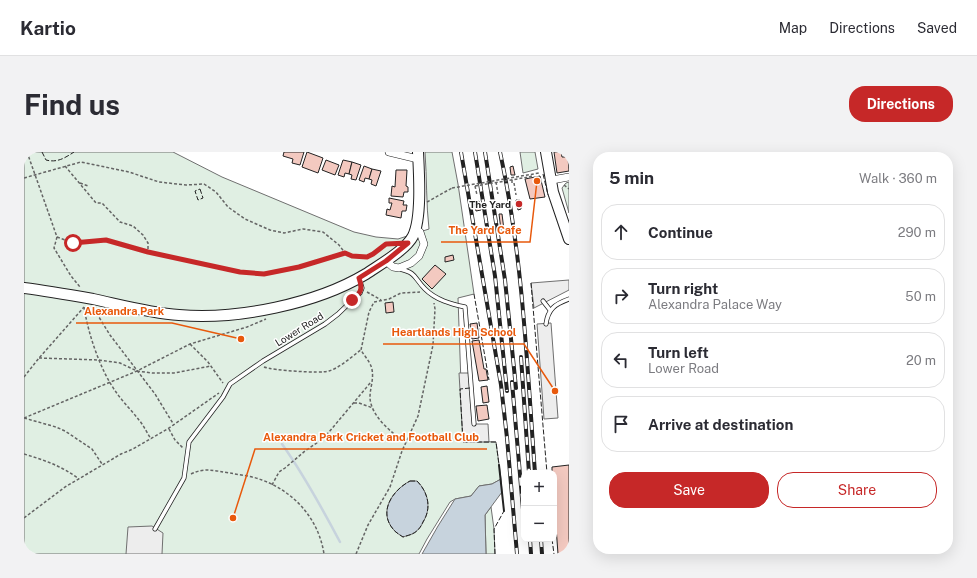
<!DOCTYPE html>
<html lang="en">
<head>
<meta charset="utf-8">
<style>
  body { margin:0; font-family:"Public Sans",sans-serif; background:#f2f2f3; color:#2b2b33 }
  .controls { position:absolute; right:12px; bottom:12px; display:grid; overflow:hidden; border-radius:8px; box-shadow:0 4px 16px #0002 }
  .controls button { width:36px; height:36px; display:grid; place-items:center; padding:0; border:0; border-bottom:1px solid #e1e1e2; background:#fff; color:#2b2b33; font:20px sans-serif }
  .stop { position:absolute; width:12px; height:12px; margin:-9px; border:3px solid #c62828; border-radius:50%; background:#fff }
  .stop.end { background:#c62828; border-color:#fff; box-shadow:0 1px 4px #0008 }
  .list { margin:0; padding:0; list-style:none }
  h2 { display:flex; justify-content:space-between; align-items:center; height:52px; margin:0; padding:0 16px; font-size:17px }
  h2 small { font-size:13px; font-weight:400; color:#7c7c81 }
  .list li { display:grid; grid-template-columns:26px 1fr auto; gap:12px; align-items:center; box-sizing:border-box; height:56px; margin:0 8px 8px; padding:0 8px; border:1px solid #e1e1e2; border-radius:16px }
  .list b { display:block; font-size:15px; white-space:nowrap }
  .list p { margin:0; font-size:13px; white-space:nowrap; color:#7c7c81 }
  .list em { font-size:13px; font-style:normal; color:#7c7c81 }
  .actions { display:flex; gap:8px; padding:12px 16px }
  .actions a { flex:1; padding:9px 0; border:1px solid #c62828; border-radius:16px; text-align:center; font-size:14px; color:#c62828 }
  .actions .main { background:#c62828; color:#fff }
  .icon { flex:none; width:22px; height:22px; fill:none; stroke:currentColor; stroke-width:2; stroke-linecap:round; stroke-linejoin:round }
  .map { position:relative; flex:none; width:545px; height:402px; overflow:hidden; border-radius:16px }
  header { display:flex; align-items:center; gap:24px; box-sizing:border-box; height:56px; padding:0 20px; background:#fff; border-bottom:1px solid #e1e1e2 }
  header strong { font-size:19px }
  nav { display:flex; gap:22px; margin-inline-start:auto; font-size:14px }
  .intro { display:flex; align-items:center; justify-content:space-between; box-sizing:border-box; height:96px; padding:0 24px }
  h1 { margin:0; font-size:28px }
  .button { padding:10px 18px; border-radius:16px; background:#c62828; color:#fff; font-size:14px; font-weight:700 }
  main { display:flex; gap:24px; padding:0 24px }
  aside { flex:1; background:#fff; border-radius:16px; box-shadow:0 4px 16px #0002 }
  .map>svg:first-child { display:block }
  .green { fill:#e0efe3; stroke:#6f6f6f }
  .parking { fill:#ededed; stroke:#6f6f6f }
  .water { fill:#c7d3dd; stroke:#6f6f6f }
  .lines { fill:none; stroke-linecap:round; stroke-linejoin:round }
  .stream { stroke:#c7d3dd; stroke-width:2.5 }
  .building { fill:#f3c9c0; stroke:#222 }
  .lane-casing { stroke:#222; stroke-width:5 }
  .street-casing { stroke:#222; stroke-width:8 }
  .secondary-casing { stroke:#222; stroke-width:12 }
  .path { stroke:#646464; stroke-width:1.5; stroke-dasharray:3 2; stroke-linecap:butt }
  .lane { stroke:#fff; stroke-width:3.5 }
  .street { stroke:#fff; stroke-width:7 }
  .secondary { stroke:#fff; stroke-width:10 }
  .rail-casing { stroke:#222; stroke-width:4 }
  .rail { stroke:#fff; stroke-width:2.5; stroke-dasharray:8; stroke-linecap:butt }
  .path-bridge { stroke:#646464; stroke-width:1.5; stroke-dasharray:3 2; stroke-linecap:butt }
  .fence { stroke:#222; stroke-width:1; stroke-dasharray:5 2; stroke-linecap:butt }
  .wall { stroke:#222; stroke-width:2 }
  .route { stroke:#c62828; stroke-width:5 }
  .poi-dot { fill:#c62828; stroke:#fff; stroke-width:1.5 }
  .labels { text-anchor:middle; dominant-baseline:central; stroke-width:3; stroke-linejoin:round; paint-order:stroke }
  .poi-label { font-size:10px; font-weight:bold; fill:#222; stroke:#fff; text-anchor:end }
  .street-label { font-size:10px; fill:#222; stroke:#fff }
  .leader { fill:none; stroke:#e8590c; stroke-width:1.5 }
  .callout-dot { fill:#e8590c; stroke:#fff; stroke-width:1.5 }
  .callout-label { font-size:11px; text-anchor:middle; font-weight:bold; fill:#e8590c; stroke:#fff; stroke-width:3; stroke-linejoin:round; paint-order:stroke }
</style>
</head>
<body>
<header>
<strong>Kartio</strong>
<nav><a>Map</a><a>Directions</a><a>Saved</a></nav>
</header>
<div class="intro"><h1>Find us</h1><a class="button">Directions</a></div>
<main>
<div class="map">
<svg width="545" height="402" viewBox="0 0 545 402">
  <rect width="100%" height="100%" fill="#fff"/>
  <g class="green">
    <path d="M 0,0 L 149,0 L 198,25 L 330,80 L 352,85 L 374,87 L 405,77 C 402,52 403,26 401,0 L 428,0 L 434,32 L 450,142 L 434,146 L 439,289 L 472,290 L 477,327 L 468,332 L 455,334 L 447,344 L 431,347 L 426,350 L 403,387 L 395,402 L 0,402 Z"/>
    <path d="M 496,0 L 511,0 L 514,17 L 499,21 Z"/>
    <path d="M 545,30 L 545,61 L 538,36 L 542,31 Z"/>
    <path d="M 467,355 L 470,377 L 471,402 L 462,402 L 461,363 Z"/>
  </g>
  <g class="parking">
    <path d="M 545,128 L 545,138 L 510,156 L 507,131 Z"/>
    <path d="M 527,171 L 534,266 L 520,267 L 513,172 Z"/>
    <path d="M 435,221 L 446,221 L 451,272 L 464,272 L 465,290 L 439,290 Z"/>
    <path d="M 128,374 L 139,381 L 138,402 L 102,402 L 104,375 Z"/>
  </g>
  <g class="water">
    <path d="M 477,327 L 478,340 L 461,363 L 462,402 L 398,402 L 414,374 L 431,347 L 447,344 L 455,334 L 468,332 Z"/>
    <path d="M 386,329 L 393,329 C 404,340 408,356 399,370 C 397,375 393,380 388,382 C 386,383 382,384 379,385 C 376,383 371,380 369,377 C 354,359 369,338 386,329 Z"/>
  </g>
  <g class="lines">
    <path class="stream" d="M 258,292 C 280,323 298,356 316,390"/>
  </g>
  <g class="building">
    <path d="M 260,0 L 280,0 L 276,13 L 268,11 L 269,7 L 259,4 Z"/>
    <path d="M 283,0 L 299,6 L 294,21 L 278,15 Z"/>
    <path d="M 530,0 L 537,0 L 538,5 L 544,5 L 545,19 L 533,21 Z"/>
    <path d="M 302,8 L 315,13 L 311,23 L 298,18 Z"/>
    <path d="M 319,8 L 328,10 L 325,22 L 321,21 L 320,25 L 314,23 Z"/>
    <path d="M 328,10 L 337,13 L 332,28 L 327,27 L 328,23 L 325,22 Z"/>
    <path d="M 340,14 L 348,17 L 345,27 L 341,26 L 340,30 L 335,28 Z"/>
    <path d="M 489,14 L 491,23 L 487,23 L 486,15 Z"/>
    <path d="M 348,17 L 357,19 L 352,34 L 347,32 L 348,28 L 345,27 Z"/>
    <path d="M 372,18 L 383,18 L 382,34 L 384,35 L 384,40 L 380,40 L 379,45 L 367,44 L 368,34 L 371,35 Z"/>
    <path d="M 516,24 L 521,45 L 506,47 L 501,27 Z"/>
    <path d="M 365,46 L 380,49 L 379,53 L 383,53 L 382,59 L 378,59 L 377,66 L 362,63 L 363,57 L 366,58 L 368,51 L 365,51 Z"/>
    <path d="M 492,48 L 496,48 L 497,57 L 494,58 Z"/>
    <path d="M 455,49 L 457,58 L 452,59 L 450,50 Z"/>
    <path d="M 475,62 L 478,62 L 480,78 L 477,78 Z"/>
    <path d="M 429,103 L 430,108 L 421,110 L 421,105 Z"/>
    <path d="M 411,113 L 422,122 L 408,137 L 398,127 Z"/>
    <path d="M 369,150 L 370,160 L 362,161 L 361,151 Z"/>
    <path d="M 453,171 L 455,186 L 448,187 L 446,172 Z"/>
    <path d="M 455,188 L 460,217 L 462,217 L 464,228 L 455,229 L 448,189 Z"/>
    <path d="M 463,234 L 465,250 L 459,251 L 457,235 Z"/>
    <path d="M 463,253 L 465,267 L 454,269 L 452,254 Z"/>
    <path d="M 545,313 L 545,402 L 534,402 L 530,347 L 530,321 L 528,321 L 528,315 Z"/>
  </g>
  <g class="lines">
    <g class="lane-casing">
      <g id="lane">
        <path d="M 376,117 C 393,121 390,126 401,137 C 412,148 427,152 441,155 L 450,272"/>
        <path d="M 519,149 L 526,158"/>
        <path d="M 522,172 C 524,157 531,152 545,147"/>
        <path d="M 131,377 L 160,326 L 165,290 L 199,245 L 206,232 L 239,209 L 301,172 L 314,162 L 336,141 L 338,136 L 335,126"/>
      </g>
    </g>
    <g class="street-casing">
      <g id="street">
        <path d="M 365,0 L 394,7"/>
        <path d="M 528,28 L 545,25"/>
        <path d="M 362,109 L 369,115 L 375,116 L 387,111 L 395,104 L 400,92 L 396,80 L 391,77"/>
      </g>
    </g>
    <g class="secondary-casing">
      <g id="secondary">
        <path d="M 522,0 L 529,40 L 545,87"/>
        <path d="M 0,136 C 23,139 46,143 69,147 C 97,153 126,161 155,163 C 213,168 292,152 342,122 C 355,113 382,98 389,84 C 398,66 395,21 394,0"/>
      </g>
    </g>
    <g class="path">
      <path d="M 3,0 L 33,85 L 30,96 L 47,124 L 56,135"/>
      <path d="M 41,14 L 72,51 L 78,51 L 96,70 L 109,74 L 119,83 L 124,91 L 124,99"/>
      <path d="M 505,25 L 508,24 L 508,26"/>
      <path d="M 0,26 L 57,10 L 105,20 L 135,30 L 162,33 L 180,32 L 192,40 L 204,55 L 221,67 L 246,78 L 260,81 L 279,77 L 299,80 L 315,93 L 321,101"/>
      <path d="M 488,28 L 488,31 L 490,31 L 492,43"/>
      <path d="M 472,30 L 474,42"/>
      <path d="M 56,31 L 64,34"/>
      <path d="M 540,33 L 545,37"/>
      <path d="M 451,34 L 453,43"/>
      <path d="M 403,50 L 428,36"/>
      <path d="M 33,85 L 49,91 L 82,88 L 124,99 L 216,120 L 240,122 L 275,115 L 321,101 C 330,104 342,108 350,101 C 359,95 359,92 370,91"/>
      <path d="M 343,140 L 357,148"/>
      <path d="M 60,155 C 64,181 76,218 92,240 C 99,250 108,259 115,268 C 120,274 123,281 127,287"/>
      <path d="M 70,157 L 86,183 L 131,242 L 150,273"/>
      <path d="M 166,192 L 184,210 L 199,231"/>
      <path d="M 15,206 L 75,208 L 96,211 L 113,219 L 128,221 L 150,221 L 187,214"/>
      <path d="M 240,215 C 247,218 297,222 305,219 C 317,215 327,205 337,198"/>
      <path d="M 0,225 L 15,206 L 60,155"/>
      <path d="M 330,251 L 335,251 L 349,256"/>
      <path d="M 0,266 L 113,219 L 166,192 L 223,175 L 242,167"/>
      <path d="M 0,266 L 32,275 L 41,279 L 68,297 L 78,312"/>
      <path d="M 145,277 L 151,288 L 159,296"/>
      <path d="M 382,290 C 368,282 346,263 346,245 C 346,235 351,225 347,214 C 345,209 340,203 337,198 L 345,160 L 350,150 L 365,147 L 377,141 L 396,140"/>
      <path d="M 0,302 C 20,308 38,314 55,327"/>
      <path d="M 167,322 C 181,315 191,319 206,321 C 216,323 228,324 238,328 C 271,340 295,368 300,402"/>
      <path d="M 248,333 L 255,320 L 261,316 L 281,299 L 300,286 L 347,230"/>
      <path d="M 0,366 L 41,335 L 97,302 L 109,297 L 145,276 L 195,241"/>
      <path d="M 332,402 L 344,373 L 366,335 L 378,299 L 394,264 L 409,193 L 411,157 L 410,151"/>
    </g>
    <use href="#lane" class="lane"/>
    <use href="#street" class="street"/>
    <use href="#secondary" class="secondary"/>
    <g class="rail-casing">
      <g id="rail">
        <path d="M 437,0 L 477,233 L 483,286 L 493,402"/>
        <path d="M 451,0 L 471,124 L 483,239"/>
        <path d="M 461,0 L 481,128 L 492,236"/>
        <path d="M 476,0 C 499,105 503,214 511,321"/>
        <path d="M 497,205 L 505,321"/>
        <path d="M 488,230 L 500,369"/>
        <path d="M 506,387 L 507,402"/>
        <path d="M 517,387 L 518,402"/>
      </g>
    </g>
    <use href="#rail" class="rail"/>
    <g class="path-bridge">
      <path d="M 451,34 L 505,25"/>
      <path d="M 428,36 L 515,21"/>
    </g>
    <g class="fence">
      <path d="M 18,0 L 22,8 C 33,11 41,6 50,0"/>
      <path d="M 519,22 L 524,43"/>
      <path d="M 176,37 L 179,46 L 174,48 L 171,39 Z"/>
      <path d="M 507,131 L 523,321"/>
      <path d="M 450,142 L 465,228"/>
      <path d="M 446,236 L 436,237 L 439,290 L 472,290 L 475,313"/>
      <path d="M 386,329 L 393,329 C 404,340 408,356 399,370 C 397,375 393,380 388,382 C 386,383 382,384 379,385 C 376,383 371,380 369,377 C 354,359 369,338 386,329 Z"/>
      <path d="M 528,387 L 530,402"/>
      <path d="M 471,402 L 470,377 L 480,359"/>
    </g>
    <path class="wall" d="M 475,313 L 480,359"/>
  </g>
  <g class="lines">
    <path class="route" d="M 49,91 L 82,88 L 124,100 L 216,120 L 240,122 L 275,115 L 321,101 L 328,104 L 343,105 L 349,102 L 362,92 L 384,91 L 362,109 L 335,126 C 339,137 337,141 328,148"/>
  </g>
  <circle class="poi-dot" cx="495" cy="52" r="4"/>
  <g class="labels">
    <g class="poi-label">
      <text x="487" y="52">The Yard</text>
    </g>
    <g class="street-label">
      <text transform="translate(275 177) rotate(-32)">Lower Road</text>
    </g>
  </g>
  <path class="leader" d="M513 29L506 90H417M217 187L148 171H52M531 239L500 192H359M209 366L231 297H463"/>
  <g class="callout-dot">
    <circle cx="513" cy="29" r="4"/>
    <circle cx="217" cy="187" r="4"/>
    <circle cx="531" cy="239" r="4"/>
    <circle cx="209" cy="366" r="4"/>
  </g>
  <g class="callout-label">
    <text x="461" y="82">The Yard Cafe</text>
    <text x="100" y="163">Alexandra Park</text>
    <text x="430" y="184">Heartlands High School</text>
    <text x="347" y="289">Alexandra Park Cricket and Football Club</text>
  </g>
</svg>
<div class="controls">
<button>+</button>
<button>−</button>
</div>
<div class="stop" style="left:49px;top:91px"></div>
<div class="stop end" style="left:328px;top:148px"></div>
</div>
<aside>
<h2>5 min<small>Walk · 360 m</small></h2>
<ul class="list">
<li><svg class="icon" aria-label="ahead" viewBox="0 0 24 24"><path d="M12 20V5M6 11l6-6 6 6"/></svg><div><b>Continue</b></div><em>290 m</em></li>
<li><svg class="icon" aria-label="right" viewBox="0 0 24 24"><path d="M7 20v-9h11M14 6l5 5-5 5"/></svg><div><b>Turn right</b><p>Alexandra Palace Way</p></div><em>50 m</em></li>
<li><svg class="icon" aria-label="left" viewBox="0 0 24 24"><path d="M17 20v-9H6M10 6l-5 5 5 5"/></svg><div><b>Turn left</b><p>Lower Road</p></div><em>20 m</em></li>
<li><svg class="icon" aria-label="arrive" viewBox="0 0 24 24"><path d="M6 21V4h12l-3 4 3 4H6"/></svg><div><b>Arrive at destination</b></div></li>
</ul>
<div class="actions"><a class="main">Save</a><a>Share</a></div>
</aside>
</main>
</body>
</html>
